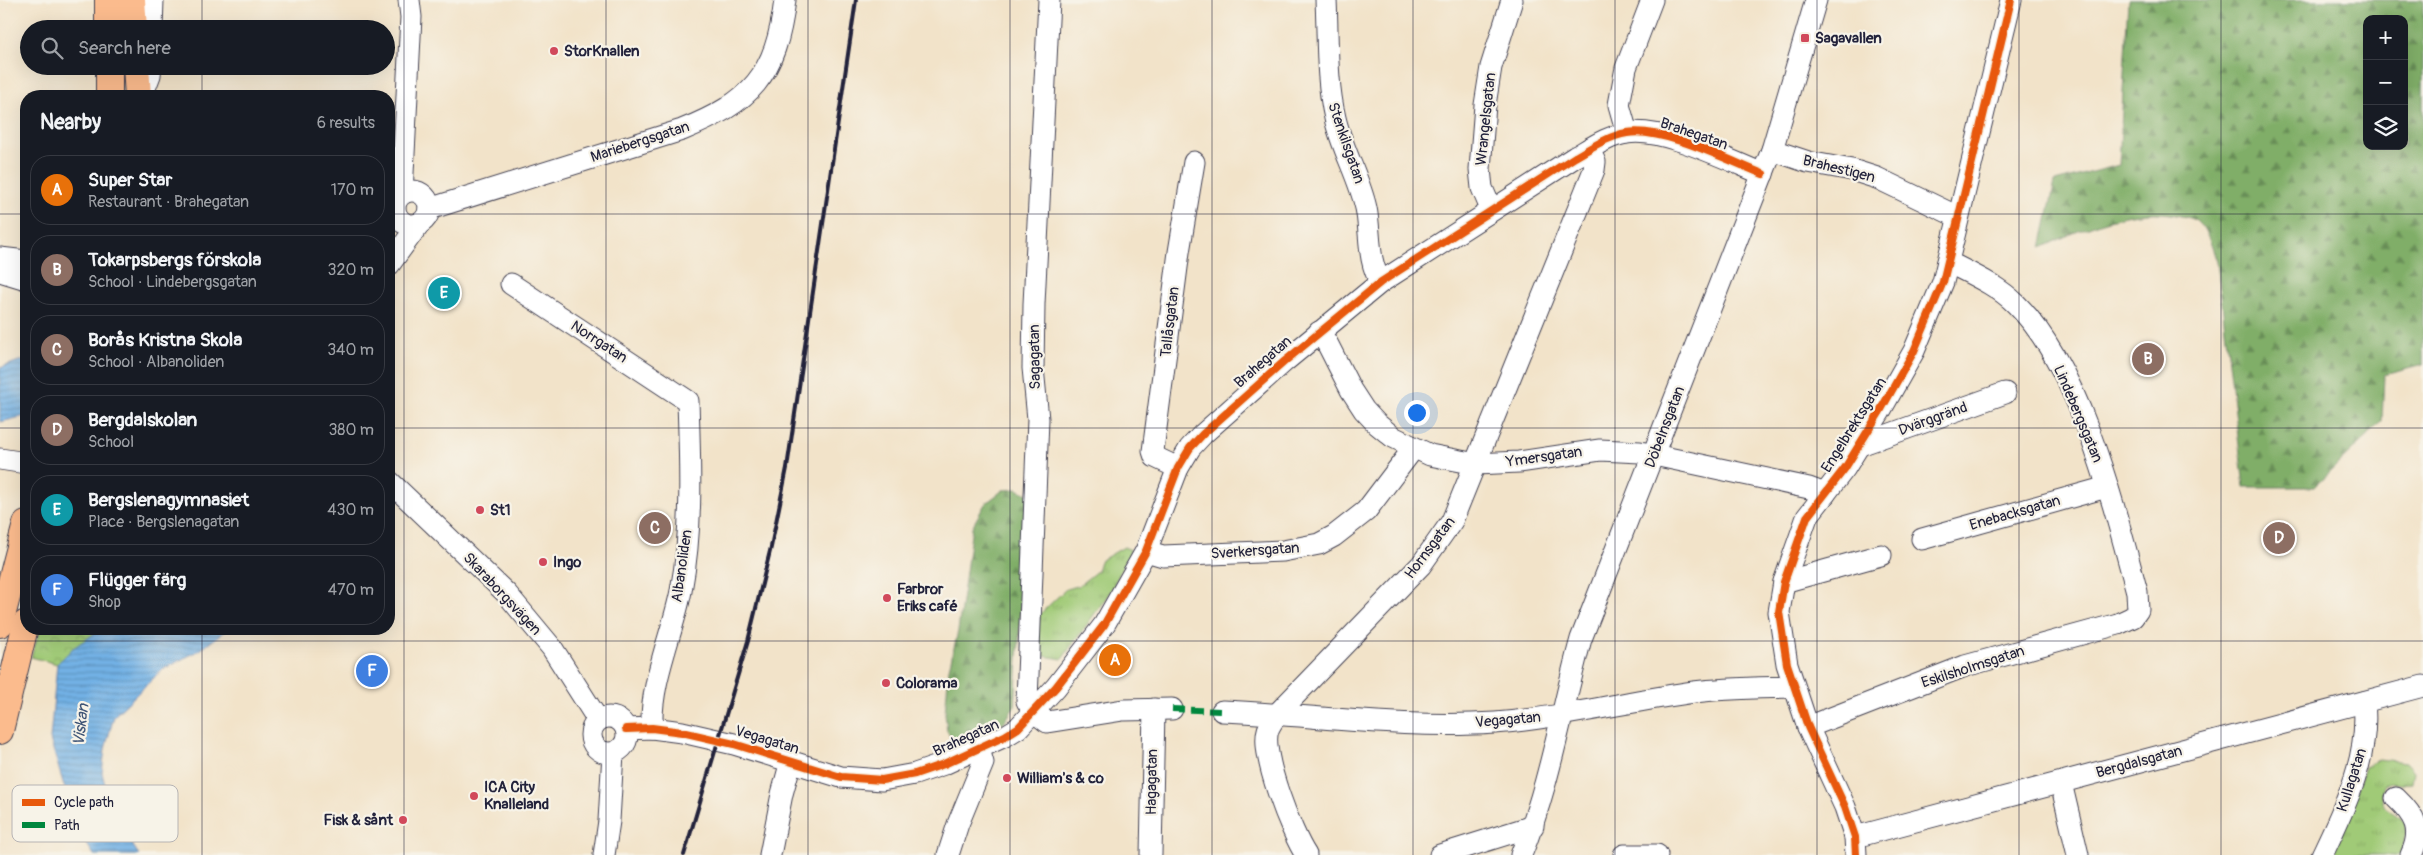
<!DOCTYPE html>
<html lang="en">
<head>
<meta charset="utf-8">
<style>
  body { margin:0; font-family:Pangolin,sans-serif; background:#242831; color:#f1f3f6 }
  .controls { position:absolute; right:15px; top:15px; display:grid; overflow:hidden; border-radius:10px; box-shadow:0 5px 20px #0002 }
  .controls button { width:45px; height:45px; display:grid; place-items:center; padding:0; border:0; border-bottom:1px solid #363941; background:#171b24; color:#f1f3f6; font:25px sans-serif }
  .you { position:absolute; left:1416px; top:412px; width:18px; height:18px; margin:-12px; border:4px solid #fff; border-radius:50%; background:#1a73e8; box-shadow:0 0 0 8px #1a73e833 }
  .badge { display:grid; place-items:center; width:32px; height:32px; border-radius:50%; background:#db2777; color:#fff; font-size:16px; font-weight:700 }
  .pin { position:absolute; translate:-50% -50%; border:2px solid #fff; box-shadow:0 1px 5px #0006 }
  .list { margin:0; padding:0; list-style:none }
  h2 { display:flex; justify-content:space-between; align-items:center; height:65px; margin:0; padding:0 20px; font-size:21px }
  h2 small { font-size:16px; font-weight:400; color:#9ea1a6 }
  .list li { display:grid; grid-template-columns:32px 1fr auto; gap:15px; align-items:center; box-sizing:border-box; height:70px; margin:0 10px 10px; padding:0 10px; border:1px solid #363941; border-radius:20px }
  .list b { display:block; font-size:19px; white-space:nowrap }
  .list p { margin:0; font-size:16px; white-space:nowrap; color:#9ea1a6 }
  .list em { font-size:16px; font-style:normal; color:#9ea1a6 }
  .icon { flex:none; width:28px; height:28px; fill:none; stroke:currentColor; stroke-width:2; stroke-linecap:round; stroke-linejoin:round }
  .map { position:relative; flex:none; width:2423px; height:855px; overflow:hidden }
  .search { position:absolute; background:#171b24; box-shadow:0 5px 20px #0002; left:20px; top:20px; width:375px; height:55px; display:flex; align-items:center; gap:12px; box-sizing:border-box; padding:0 18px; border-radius:28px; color:#9ea1a6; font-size:19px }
  .panel { position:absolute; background:#171b24; box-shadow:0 5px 20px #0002; left:20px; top:90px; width:375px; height:545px; border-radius:20px }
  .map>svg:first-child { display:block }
  .grass { fill:url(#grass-tufts); stroke:#617659 }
  .forest { fill:url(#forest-firs); stroke:#516852; fill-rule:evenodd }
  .park { fill:url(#park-crowns); stroke:#617659 }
  .water { fill:url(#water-rules); stroke:#4a6a90 }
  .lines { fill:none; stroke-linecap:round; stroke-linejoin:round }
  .minor-casing { stroke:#413f50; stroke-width:23 }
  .major-casing { stroke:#413f50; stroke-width:28 }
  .minor { stroke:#fff; stroke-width:21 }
  .major { stroke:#fbbb8d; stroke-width:26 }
  .rail { stroke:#22223b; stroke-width:4 }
  .quiet { stroke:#00873e; stroke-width:6; stroke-dasharray:12 6; stroke-linecap:butt }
  .cycleway-casing { stroke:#f7f3e8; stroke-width:11 }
  .cycleway { stroke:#e8590c; stroke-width:8 }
  .grid { fill:none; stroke:#22223b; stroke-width:1; stroke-opacity:0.55 }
  .poi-dot { fill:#d1495b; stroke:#f7f3e8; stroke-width:2 }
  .labels { text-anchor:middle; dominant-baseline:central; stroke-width:4.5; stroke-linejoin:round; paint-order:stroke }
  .poi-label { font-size:15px; font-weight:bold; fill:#22223b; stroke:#f7f3e8; text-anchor:start }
  .street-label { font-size:15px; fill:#22223b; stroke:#f7f3e8 }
  .water-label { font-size:16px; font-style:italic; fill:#3e5476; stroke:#f7f3e8 }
  .key { fill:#f7f3e8; stroke:#b7b4b4; stroke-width:1 }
  .key-label { font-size:14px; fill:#22223b }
</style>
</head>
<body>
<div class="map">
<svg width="2423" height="855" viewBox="0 0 2423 855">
  <defs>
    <pattern id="grass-tufts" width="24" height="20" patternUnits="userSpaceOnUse" patternTransform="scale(1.25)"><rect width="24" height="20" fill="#a0ca77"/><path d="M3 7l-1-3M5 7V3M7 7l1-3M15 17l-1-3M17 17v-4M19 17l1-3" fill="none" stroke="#8aad68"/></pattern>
    <pattern id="forest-firs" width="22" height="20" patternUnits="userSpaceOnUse" patternTransform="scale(1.25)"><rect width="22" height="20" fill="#80ae68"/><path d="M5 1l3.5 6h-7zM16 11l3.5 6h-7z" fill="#688d57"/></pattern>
    <pattern id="park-crowns" width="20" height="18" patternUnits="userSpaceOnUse" patternTransform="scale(1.25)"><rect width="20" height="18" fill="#a0ca77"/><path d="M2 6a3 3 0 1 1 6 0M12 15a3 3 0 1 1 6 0" fill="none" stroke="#8aad68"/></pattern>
    <pattern id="water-rules" width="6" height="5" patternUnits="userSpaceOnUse" patternTransform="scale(1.25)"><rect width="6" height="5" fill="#72b1e5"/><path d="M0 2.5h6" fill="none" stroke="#5d90bb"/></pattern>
  </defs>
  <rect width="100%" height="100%" fill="#f7f3e8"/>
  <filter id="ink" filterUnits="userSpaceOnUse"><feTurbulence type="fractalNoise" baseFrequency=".02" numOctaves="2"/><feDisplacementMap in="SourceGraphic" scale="10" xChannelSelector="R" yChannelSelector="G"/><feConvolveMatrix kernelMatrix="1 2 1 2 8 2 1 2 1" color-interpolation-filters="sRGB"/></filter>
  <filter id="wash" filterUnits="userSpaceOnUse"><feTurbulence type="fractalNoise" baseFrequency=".0096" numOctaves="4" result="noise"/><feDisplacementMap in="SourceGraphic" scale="20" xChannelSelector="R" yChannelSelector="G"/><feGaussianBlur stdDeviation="1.12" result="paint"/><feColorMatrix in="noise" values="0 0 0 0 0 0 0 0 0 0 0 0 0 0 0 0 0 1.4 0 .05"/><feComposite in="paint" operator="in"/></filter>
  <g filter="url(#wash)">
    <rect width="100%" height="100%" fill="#f2e3c9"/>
    <g class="grass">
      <path d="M 1124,547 L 1131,550 L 1111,591 L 1062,659 L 1038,655 L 1039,615 L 1066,589 L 1078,586 L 1097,571 L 1100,561 Z"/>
      <path d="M 2378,759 L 2406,762 L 2414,771 L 2412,783 C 2402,785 2394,780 2384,784 C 2378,809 2387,809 2406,822 L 2407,833 L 2401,855 L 2332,855 L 2365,767 Z"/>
    </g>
    <g class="forest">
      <path d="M 2128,0 L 2423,0 L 2423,365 L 2384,375 L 2382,422 L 2314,487 L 2244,487 L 2217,262 C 2212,248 2208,231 2196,221 C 2193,218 2186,217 2181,216 C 2136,204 2082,228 2041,248 L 2055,182 L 2119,165 ZM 2367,19 L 2404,19 L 2404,146 L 2367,146 Z"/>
      <path d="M 1017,489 L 1028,494 L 1015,706 L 1001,727 L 958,745 L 947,731 L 945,713 L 949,669 L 958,631 L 972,527 L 985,504 L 1003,490 Z"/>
    </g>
    <path class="park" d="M 40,629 L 163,629 L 148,632 L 127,629 L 73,648 L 57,664 L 31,657 Z"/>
    <g class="water">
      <path d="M 19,361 L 26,361 L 26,416 L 0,422 L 0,368 Z"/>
      <path d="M 127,629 L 148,632 L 163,629 L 228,629 L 200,650 L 163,669 L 114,716 L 105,749 L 102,773 L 109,801 L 123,819 L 128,838 L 139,855 L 94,855 L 77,829 L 50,739 L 57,664 L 73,648 L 100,630 Z"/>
    </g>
  </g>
  <g filter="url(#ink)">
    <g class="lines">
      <g class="minor-casing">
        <g id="minor">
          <path d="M 1049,0 L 1034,304 L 1033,368 L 1038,419 L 1027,701 L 1034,712 L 1047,722 L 1123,710 L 1172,709"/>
          <path d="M 1326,0 C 1328,39 1326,80 1335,118 C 1342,149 1359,177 1366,208 C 1371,232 1367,261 1381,282"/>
          <path d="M 152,29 L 153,0"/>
          <path d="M 142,96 L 150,75 L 151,66"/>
          <path d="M 1627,133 L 1619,105 L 1626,68 L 1652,0"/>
          <path d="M 1772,150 L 1808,162 L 1852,170 L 1877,178 L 1958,217"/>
          <circle cx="412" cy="208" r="17"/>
          <path d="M 402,193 L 411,17 L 409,0"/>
          <path d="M 429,209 L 682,130 C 751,102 776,76 785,0"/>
          <path d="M 1491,209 L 1482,188 L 1480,169 L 1485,105 L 1491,67 L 1512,0"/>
          <path d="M 0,258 L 26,261"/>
          <path d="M 389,265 L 419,224"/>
          <path d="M 0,271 L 26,279"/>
          <path d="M 511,284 L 688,401 C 690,464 693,528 681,591 C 672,636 650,682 652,728"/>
          <path d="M 1319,332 L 1327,343 L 1351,390 L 1364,410 L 1377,424 L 1393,437 L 1430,455 L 1476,464 L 1519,462 L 1600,450 L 1640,452 L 1809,488 L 1825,494"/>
          <path d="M 1860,445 L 2005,393"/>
          <path d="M 0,459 L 26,463"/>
          <path d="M 1178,468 L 1155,457 L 1153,451 L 1179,252 L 1194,162"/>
          <path d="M 389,481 L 507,594 L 552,648 L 598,720"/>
          <path d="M 1922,539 L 2107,487"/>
          <path d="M 1146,551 L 1163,556 L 1283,551 L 1319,544 L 1334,536 L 1366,511 L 1413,449"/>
          <path d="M 1784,582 L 1881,555"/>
          <path d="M 1222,711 C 1313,715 1404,729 1495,723 C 1562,718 1628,701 1694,692 C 1726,688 1760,688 1793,687"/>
          <circle cx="609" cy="735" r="18"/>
          <path d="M 1808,727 L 1965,666 L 2118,624 L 2133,617 L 2138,610 L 2137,592 C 2114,506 2080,367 2016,304 C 1997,285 1971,274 1948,262"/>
          <path d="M 626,729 L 652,728 L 682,732 L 734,744 L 841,777 L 882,780 L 915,774 L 944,764 L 1005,736 L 1018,728 L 1056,687 L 1104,625 L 1146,551 L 1178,468 L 1190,448 L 1203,434 L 1285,361 L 1381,282 L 1575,157 C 1591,148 1608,136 1627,133 C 1663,127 1728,160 1763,174"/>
          <path d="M 2061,783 L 2078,855"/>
          <path d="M 2396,798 C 2415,816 2423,830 2411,855"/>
          <path d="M 1855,837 L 2423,686"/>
          <path d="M 604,855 L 609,821 L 613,753"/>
          <path d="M 770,855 L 782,794 L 791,761"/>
          <path d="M 948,855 L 958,824 L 983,763 L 979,749"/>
          <path d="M 1151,855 L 1154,709"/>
          <path d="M 1306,855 C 1292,834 1260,754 1268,730 C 1270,724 1275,718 1278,713 L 1421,565 L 1452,521 L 1594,170 L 1595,162 L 1589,149"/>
          <path d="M 1440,855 L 1533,826"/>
          <path d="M 1521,855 C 1550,784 1561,712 1581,639 L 1772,150 L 1816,0"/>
          <path d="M 1624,855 L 1657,855"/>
          <path d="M 1856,855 L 1855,837 L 1845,807 L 1808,727 L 1787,664 L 1779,612 L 1784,582 L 1807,517 L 1845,468 L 1879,413 L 1914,351 L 1943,282 L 2011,0"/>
          <path d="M 2322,855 C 2345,807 2370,757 2364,702"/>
        </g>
      </g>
      <g class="major-casing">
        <g id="major">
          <path d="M 108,0 L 108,29"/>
          <path d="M 132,0 L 134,29"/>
          <path d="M 109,66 L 109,96"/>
          <path d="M 136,66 L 138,96"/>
          <path d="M 0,624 L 26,524"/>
          <path d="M 0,731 L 26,623"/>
        </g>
      </g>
      <use href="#minor" class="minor"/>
      <use href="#major" class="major"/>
      <path class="rail" d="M 684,855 L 748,641 L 771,547 L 787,468 L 856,0"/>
      <path class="quiet" d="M 1172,709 L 1222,711"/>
      <g class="cycleway-casing">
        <g id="cycleway">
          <path d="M 626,729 L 652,728 L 682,732 L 734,744 L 841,777 L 882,780 L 915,774 L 944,764 L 1005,736 L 1018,728 L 1056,687 L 1104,625 L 1146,551 L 1178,468 L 1190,448 L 1203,434 L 1285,361 L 1381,282 L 1575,157 C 1591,148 1608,136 1627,133 C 1663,127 1728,160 1763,174"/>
          <path d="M 1856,855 L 1855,837 L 1845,807 L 1808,727 L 1787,664 L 1779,612 L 1784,582 L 1807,517 L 1845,468 L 1879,413 L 1914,351 L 1943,282 L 2011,0"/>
        </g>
      </g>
      <use href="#cycleway" class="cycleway"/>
    </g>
  </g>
  <path class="grid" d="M 202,0 L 202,29M 404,0 L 404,855M 606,0 L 606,855M 808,0 L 808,855M 1010,0 L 1010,855M 1212,0 L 1212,855M 1413,0 L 1413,855M 1615,0 L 1615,855M 1817,0 L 1817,855M 2019,0 L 2019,855M 2221,0 L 2221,855M 202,66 L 202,96M 0,214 L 26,214M 389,214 L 2423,214M 0,428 L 26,428M 389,428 L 2423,428M 202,629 L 202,855M 0,641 L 2423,641"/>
  <g class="poi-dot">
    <rect x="1800" y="33" width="10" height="10" rx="2.5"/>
    <circle cx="554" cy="51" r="5"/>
    <circle cx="480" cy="510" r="5"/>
    <circle cx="543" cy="562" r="5"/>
    <circle cx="887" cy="598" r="5"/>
    <circle cx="886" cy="683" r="5"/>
    <circle cx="1007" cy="778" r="5"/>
    <circle cx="474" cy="796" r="5"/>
    <circle cx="403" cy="820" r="5"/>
  </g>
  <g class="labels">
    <g class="poi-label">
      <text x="1815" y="38">Sagavallen</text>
      <text x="564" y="51">StorKnallen</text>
      <text x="490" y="510">St1</text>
      <text x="553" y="562">Ingo</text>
      <text x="897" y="589">Farbror<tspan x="897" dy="17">Eriks café</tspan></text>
      <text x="896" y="683">Colorama</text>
      <text x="1017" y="778">William's &amp; co</text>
      <text x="484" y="787">ICA City<tspan x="484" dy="17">Knalleland</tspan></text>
      <text x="393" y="820" text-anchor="end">Fisk &amp; sånt</text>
    </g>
    <g class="street-label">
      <text transform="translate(1486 119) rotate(-84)">Wrangelsgatan</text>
      <text transform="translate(1694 134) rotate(19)">Brahegatan</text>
      <text transform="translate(640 142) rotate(-18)">Mariebergsgatan</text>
      <text transform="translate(1346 143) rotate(71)">Stenkilsgatan</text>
      <text transform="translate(1839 169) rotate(14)">Brahestigen</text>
      <text transform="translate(1170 322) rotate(-83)">Tallåsgatan</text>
      <text transform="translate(599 342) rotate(33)">Norrgatan</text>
      <text transform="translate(1035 357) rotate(-91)">Sagagatan</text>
      <text transform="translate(1263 362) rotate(-41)">Brahegatan</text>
      <text transform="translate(2078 414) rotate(67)">Lindebergsgatan</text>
      <text transform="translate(1933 419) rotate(-20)">Dvärggränd</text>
      <text transform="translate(1854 425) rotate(-58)">Engelbrektsgatan</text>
      <text transform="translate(1665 427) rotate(-69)">Döbelnsgatan</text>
      <text transform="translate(1544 457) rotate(-8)">Ymersgatan</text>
      <text transform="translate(2015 513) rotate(-16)">Enebacksgatan</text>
      <text transform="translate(1430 548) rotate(-53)">Hornsgatan</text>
      <text transform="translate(1255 551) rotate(-4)">Sverkersgatan</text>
      <text transform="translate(682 566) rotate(-82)">Albanoliden</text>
      <text transform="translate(502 594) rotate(47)">Skaraborgsvägen</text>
      <text transform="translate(1973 667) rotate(-18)">Eskilsholmsgatan</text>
      <text transform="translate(1508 720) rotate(-5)">Vegagatan</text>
      <text transform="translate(966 738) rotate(-24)">Brahegatan</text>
      <text transform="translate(767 740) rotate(17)">Vegagatan</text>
      <text transform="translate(2139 762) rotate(-15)">Bergdalsgatan</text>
      <text transform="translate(2352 780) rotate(-72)">Kullagatan</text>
      <text transform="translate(1152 782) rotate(-89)">Hagagatan</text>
    </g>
    <g class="water-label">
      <text transform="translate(81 725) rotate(-83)">Viskan</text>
    </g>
  </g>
  <rect x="12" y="785" width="166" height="57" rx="8" class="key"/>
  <rect x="22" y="799" width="23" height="7" fill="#e8590c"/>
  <rect x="22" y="822" width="23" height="6" fill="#00873e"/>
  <g class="key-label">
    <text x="54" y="807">Cycle path</text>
    <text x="54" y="830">Path</text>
  </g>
</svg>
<div class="controls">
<button>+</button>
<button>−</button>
<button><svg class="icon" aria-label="layers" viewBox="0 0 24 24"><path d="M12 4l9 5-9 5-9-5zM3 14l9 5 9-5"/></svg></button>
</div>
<div class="you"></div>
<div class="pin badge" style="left:1115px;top:660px;background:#e8710a">A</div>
<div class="pin badge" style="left:2148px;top:359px;background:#8d6e63">B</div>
<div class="pin badge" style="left:655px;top:528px;background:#8d6e63">C</div>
<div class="pin badge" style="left:2279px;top:538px;background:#8d6e63">D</div>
<div class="pin badge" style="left:444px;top:293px;background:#0f9aa8">E</div>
<div class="pin badge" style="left:372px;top:671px;background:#3f7fe0">F</div>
<div class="search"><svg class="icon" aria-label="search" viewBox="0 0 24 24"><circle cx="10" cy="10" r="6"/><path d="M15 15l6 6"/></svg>Search here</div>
<section class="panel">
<h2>Nearby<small>6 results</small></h2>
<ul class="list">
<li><span class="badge" style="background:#e8710a">A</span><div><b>Super Star</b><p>Restaurant · Brahegatan</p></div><em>170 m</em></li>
<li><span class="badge" style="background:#8d6e63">B</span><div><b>Tokarpsbergs förskola</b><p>School · Lindebergsgatan</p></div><em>320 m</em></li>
<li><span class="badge" style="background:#8d6e63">C</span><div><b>Borås Kristna Skola</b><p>School · Albanoliden</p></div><em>340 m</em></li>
<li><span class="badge" style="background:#8d6e63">D</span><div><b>Bergdalskolan</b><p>School</p></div><em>380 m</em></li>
<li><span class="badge" style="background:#0f9aa8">E</span><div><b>Bergslenagymnasiet</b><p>Place · Bergslenagatan</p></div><em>430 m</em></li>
<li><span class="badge" style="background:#3f7fe0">F</span><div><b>Flügger färg</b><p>Shop</p></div><em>470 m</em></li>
</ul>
</section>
</div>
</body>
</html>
